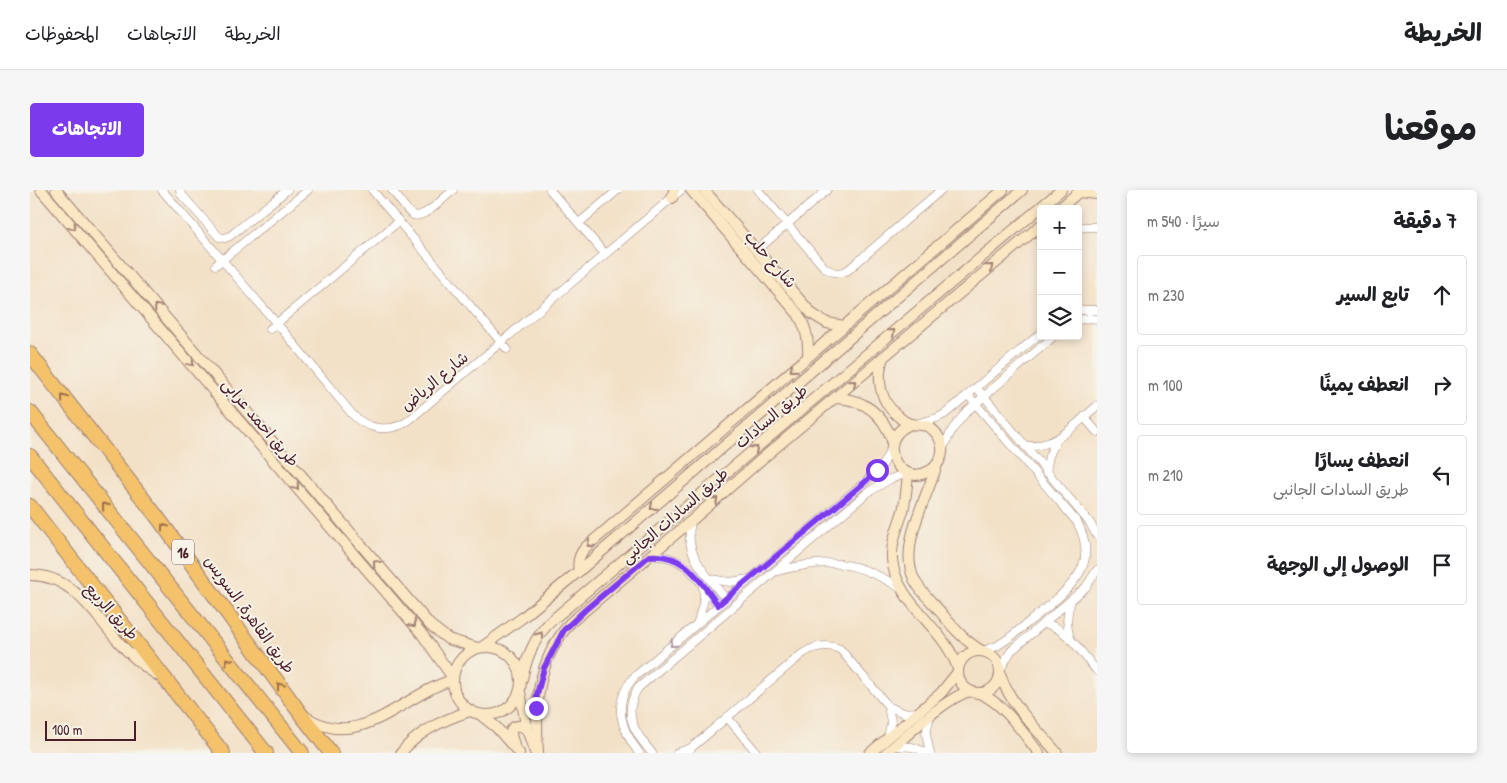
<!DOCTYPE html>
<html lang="ar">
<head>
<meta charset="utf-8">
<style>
  body { margin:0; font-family:"Patrick Hand","Playpen Sans Arabic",sans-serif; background:#f6f6f6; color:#202124; direction:rtl }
  .controls { position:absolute; right:15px; top:15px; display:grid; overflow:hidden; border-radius:5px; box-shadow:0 2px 8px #0003 }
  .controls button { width:45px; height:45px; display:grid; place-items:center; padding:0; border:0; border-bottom:1px solid #e0e0e0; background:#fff; color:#202124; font:25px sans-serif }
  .scale { position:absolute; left:15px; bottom:12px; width:91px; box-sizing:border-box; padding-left:5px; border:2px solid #4a1f2b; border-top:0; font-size:14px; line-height:18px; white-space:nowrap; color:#4a1f2b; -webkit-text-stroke:4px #f7f3e8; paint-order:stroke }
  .stop { position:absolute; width:15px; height:15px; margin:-11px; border:4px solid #7c3aed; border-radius:50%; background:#fff }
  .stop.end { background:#7c3aed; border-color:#fff; box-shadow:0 1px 5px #0008 }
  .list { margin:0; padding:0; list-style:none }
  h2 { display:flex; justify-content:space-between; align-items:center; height:65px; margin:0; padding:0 20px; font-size:21px }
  h2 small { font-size:16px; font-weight:400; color:#757577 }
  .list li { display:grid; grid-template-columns:32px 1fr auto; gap:15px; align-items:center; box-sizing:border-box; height:80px; margin:0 10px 10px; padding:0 10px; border:1px solid #e0e0e0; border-radius:5px }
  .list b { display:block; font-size:19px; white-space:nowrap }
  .list p { margin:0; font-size:16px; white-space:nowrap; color:#757577 }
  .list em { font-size:16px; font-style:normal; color:#757577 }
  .icon { flex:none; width:28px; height:28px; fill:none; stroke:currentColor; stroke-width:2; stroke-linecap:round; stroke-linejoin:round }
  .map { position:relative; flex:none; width:1067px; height:563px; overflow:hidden; direction:ltr; border-radius:5px }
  header { display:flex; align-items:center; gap:30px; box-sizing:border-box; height:70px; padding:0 25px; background:#fff; border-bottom:1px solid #e0e0e0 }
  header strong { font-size:24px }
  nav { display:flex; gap:28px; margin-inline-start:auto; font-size:18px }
  .intro { display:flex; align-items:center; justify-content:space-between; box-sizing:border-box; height:120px; padding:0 30px }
  h1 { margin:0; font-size:35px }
  .button { padding:12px 22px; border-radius:5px; background:#7c3aed; color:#fff; font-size:18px; font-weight:700 }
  main { display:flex; gap:30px; padding:0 30px }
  aside { flex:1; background:#fff; border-radius:5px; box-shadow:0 2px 8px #0003 }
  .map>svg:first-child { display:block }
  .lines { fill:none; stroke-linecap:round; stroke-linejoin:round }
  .street-casing { stroke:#9e8079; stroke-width:9 }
  .secondary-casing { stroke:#9e8079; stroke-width:12 }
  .highway-casing { stroke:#9e8079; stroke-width:16 }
  .street { stroke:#fff; stroke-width:8 }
  .secondary { stroke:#fae7c3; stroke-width:10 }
  .highway { stroke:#f3c26a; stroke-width:14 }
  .oneway { stroke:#a28377 }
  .oneway2 { stroke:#9e704a }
  .oneway3 { stroke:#ae9aa0 }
  .route { stroke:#7c3aed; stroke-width:6 }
  .labels { text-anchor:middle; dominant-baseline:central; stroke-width:4; stroke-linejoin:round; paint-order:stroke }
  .shield { fill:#f7f3e8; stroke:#7e5f64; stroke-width:1 }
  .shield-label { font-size:15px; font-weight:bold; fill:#4a1f2b }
  .street-label { font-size:16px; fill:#4a1f2b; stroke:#f7f3e8 }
</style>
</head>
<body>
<header>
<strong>الخريطة</strong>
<nav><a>الخريطة</a><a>الاتجاهات</a><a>المحفوظات</a></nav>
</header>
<div class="intro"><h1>موقعنا</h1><a class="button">الاتجاهات</a></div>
<main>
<aside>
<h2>7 دقيقة<small>سيرًا · 540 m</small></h2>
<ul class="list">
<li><svg class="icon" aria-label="ahead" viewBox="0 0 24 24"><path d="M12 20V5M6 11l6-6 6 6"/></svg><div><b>تابع السير</b></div><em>230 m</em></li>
<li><svg class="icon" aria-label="right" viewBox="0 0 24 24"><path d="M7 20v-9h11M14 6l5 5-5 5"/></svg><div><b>انعطف يمينًا</b></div><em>100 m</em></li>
<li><svg class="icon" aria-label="left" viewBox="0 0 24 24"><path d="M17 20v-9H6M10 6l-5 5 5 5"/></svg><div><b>انعطف يسارًا</b><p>طريق السادات الجانبى</p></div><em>210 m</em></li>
<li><svg class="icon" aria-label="arrive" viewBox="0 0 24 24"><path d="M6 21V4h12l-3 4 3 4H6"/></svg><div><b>الوصول إلى الوجهة</b></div></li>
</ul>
</aside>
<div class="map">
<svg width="1067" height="563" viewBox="0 0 1067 563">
  <rect width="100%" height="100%" fill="#f7f3e8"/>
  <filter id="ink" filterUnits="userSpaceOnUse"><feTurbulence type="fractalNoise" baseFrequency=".02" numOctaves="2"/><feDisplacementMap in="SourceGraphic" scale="10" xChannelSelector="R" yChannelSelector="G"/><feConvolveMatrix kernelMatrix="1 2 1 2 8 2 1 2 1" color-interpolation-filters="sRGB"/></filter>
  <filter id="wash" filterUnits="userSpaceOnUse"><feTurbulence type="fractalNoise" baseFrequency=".0096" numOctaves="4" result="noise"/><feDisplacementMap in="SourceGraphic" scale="20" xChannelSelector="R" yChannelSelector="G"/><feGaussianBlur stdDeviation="1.12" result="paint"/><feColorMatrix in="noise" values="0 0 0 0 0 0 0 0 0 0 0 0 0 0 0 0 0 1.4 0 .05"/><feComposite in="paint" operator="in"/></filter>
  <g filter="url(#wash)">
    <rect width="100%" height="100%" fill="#f3e1c7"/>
  </g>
  <g filter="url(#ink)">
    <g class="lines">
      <g class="street-casing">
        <g id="street">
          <path d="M 132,0 L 254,142 L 322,224 C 337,240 360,243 378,231 L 651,0"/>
          <path d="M 150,0 L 151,4 L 189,47 L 195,48 L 200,46 L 257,0"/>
          <path d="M 342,0 L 477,159"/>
          <path d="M 362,0 C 368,7 375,20 383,25 C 393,30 415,7 423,0"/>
          <path d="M 520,0 L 575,64"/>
          <path d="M 728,0 L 794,77 C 802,83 809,85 818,80 L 911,0"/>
          <path d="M 549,33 L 588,0"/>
          <path d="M 1048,37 L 1067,37"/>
          <path d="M 726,61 L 797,0"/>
          <path d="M 186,75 L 278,0"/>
          <path d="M 1048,120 L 1067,120"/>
          <path d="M 1048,130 L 1059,128 L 1067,129"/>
          <path d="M 240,139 L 369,31"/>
          <path d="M 947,198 L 1060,333 L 1067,346"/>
          <path d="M 938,205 L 1047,332 C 1067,369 1049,390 1021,414 C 1007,425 993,437 979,448 L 967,456 L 953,461"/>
          <path d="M 1054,227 L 1067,242"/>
          <path d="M 889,233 L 907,228 L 915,224 L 1011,143"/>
          <path d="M 995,256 C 1027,258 1044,235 1067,216"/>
          <path d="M 912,260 L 922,240 L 936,222 L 1024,146"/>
          <path d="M 1016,282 L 1019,266 L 1026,251"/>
          <path d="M 661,331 C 653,365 676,384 696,409"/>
          <path d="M 619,366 C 656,363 668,390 688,415"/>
          <path d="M 748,381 C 799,367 827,371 872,399"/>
          <path d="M 680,389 L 700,392 L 719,389"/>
          <path d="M 668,431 L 674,410 L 673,396"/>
          <path d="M 1013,433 C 1037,437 1052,464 1067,481"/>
          <path d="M 1040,448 C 1036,436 1036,424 1041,411"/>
          <path d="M 970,480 L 981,461 L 1056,397 L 1067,380"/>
          <path d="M 697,527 L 727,563"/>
          <path d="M 858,548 L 861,532 L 858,516"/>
          <path d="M 865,556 L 882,557 L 899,563"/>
          <path d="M 609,563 C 591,539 582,514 603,488 L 835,292 L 853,274 L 861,259"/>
          <path d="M 622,563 C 604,542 592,524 608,498 L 837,303 L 860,289 L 877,283"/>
          <path d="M 647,563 L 661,558"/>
          <path d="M 658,563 L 661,558 L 772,464 C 784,456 796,453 810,459 L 858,516 L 873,523 L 889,522"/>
          <path d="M 900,563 L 896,544 L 900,526"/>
        </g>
      </g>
      <g class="secondary-casing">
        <g id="secondary">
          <path d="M 11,0 L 392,444 L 423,488"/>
          <path d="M 26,0 L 400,435 L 418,449 L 448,458"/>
          <path d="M 661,0 L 768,124 C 777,138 779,151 778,166"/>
          <path d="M 674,0 L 782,124 L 797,133 L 814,136"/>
          <path d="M 1049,2 L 1067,4"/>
          <path d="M 642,8 L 644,0"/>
          <path d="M 1029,19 L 1051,0"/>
          <path d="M 853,167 C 846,189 850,212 868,226 C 871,229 877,233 881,234 C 892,236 897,233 905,242 C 911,249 914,258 911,267 C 909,273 905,278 899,281 C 868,299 843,248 881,234"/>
          <path d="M 806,208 C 834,209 853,224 862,250"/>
          <path d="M 907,274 C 898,307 868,355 884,389 C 889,400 900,410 908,419 C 922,436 933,450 952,461"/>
          <path d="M 878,283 C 877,296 876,308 873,321 C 868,337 861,352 862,369 C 866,414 915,437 928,479"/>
          <path d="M 549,381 C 547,371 549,364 556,357 L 973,0"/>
          <path d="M 0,385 C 43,385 63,423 88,451 C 100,465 114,477 129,486"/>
          <circle cx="457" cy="491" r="34"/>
          <path d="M 452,457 L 492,428 L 549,381 L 992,0"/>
          <circle cx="949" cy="482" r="21"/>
          <path d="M 970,483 C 978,513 1008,540 1027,563"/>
          <path d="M 492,489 C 497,467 504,448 520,432 L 1031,0"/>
          <path d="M 490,502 L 497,540 L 505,562"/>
          <path d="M 949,503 C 975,514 992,542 1009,563"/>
          <path d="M 452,526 L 466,537 L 489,563"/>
          <path d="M 276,527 C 331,563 374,503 423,490"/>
          <path d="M 484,555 C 483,551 481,546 481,543 C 482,533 492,535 497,540"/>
          <path d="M 371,563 C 388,541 415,529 440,521"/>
          <path d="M 508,563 C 505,513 506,473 540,433 L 661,331 L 733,268 L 1011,35"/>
          <path d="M 840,563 L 911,503 L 927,483"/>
          <path d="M 856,563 C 878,545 915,508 940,501"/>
        </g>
      </g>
      <g class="highway-casing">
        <g id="highway">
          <path d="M 0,164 L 128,328 L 270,523 L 301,563"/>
          <path d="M 0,222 L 272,563"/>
          <path d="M 0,266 L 236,563"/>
          <path d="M 0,316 L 193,563"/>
        </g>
      </g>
      <use href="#street" class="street"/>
      <use href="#secondary" class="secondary"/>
      <use href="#highway" class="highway"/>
    </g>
    <defs><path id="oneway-chevron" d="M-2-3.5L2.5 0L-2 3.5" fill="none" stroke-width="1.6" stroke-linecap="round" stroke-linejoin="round" transform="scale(1.25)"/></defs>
    <g class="oneway">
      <use href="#oneway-chevron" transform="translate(43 37) rotate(49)"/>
      <use href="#oneway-chevron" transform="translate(960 77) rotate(-40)"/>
      <use href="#oneway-chevron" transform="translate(127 117) rotate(-131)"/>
      <use href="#oneway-chevron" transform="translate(862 142) rotate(-41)"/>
      <use href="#oneway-chevron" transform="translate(161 173) rotate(50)"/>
      <use href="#oneway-chevron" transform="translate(763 179) rotate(139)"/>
      <use href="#oneway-chevron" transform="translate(823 193) rotate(-41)"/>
      <use href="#oneway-chevron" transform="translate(725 259) rotate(-40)"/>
      <use href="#oneway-chevron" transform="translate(266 297) rotate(50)"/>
      <use href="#oneway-chevron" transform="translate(685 310) rotate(-41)"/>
      <use href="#oneway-chevron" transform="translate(623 317) rotate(139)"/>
      <use href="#oneway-chevron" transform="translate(560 354) rotate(139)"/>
      <use href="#oneway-chevron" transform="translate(346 373) rotate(-130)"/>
      <use href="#oneway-chevron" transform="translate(383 434) rotate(50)"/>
      <use href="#oneway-chevron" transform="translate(510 445) rotate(-55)"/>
    </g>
    <g class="oneway2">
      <use href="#oneway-chevron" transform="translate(34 208) rotate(-128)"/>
      <use href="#oneway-chevron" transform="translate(75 316) rotate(-129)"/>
      <use href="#oneway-chevron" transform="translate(134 337) rotate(-126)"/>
      <use href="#oneway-chevron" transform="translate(198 471) rotate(-129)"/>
      <use href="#oneway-chevron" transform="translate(250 496) rotate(-126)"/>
    </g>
    <use class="oneway3" href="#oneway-chevron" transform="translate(643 454) rotate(140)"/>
  </g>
  <g class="lines" filter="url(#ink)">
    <path class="route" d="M 506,518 L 507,504 L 514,478 L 534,440 L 555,420 L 619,366 C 656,363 669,390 688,415 L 835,292 L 847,280"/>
  </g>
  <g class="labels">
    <rect class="shield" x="142" y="349.5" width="22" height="25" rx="4"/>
    <g class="shield-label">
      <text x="153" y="362">16</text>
    </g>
    <g class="street-label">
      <text transform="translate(741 69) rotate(49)">شارع حلب</text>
      <text transform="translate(404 191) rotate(-40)">شارع الرياض</text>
      <text transform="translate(741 226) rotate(-40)">طريق السادات</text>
      <text transform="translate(231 232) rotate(50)">طريق احمد عرابى</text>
      <text transform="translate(644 325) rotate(-41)">طريق السادات الجانبى</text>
      <text transform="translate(82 421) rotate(48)">طريق الربيع</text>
      <text transform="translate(220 424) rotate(54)">طريق القاهرة, السويس</text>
    </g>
  </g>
</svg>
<div class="controls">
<button>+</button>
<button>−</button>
<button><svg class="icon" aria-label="layers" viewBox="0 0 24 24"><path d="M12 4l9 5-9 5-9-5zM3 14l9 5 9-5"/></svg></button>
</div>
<div class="scale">100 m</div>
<div class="stop" style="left:847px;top:280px"></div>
<div class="stop end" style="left:506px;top:518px"></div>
</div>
</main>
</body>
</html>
